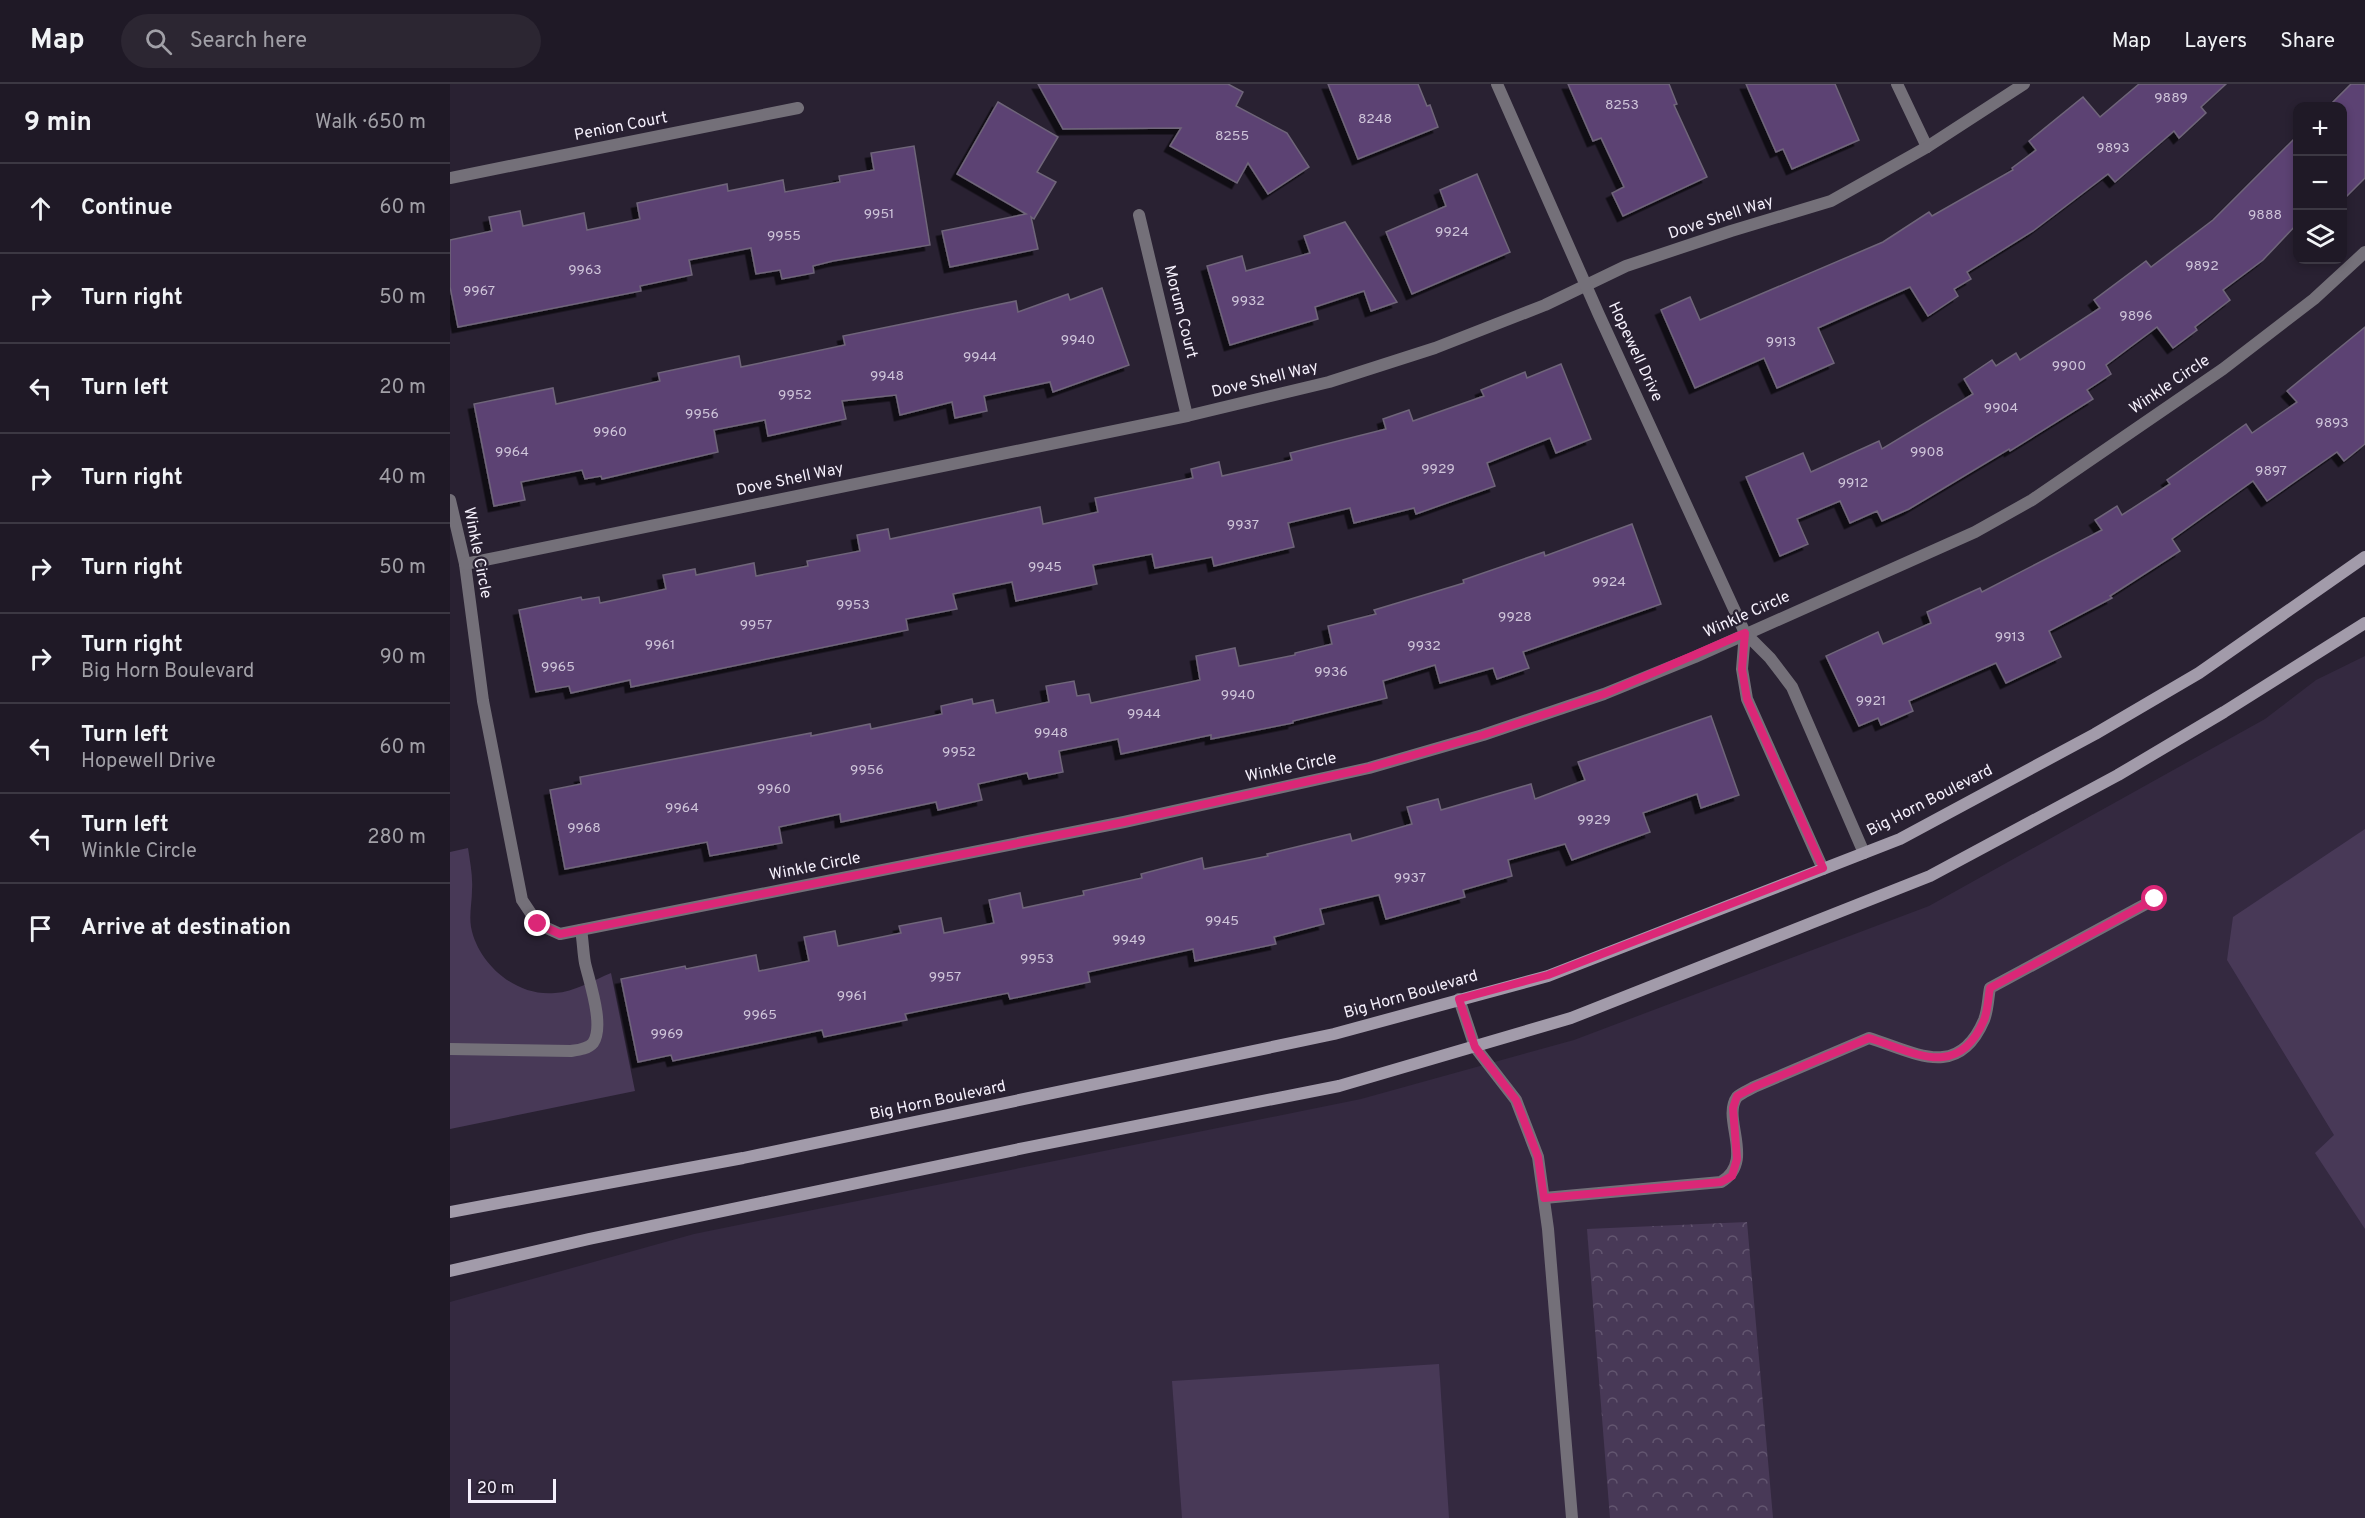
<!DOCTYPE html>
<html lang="en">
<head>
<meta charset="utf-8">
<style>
  body { margin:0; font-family:Overpass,sans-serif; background:#2c2632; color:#f1f3f6 }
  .controls { position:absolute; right:18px; top:18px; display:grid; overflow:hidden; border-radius:12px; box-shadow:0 3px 9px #0003 }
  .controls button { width:54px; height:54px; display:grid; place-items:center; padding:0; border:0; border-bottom:2px solid #3c3843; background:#1f1926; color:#f1f3f6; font:30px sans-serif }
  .scale { position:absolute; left:18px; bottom:15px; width:88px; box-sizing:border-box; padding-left:6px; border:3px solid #f5f0fc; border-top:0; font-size:16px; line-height:21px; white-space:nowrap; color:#f5f0fc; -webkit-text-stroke:4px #292132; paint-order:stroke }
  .stop { position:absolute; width:18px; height:18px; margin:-14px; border:4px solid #db2777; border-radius:50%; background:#fff }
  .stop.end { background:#db2777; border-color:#fff; box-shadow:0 2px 6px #0008 }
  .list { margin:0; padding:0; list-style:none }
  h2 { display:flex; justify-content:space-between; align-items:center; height:78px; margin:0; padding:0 24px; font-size:26px }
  h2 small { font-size:20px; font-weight:400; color:#a1a0a7 }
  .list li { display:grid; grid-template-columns:39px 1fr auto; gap:18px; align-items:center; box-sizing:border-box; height:90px; padding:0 24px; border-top:2px solid #3c3843 }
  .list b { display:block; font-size:22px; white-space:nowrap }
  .list p { margin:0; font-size:20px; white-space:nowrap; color:#a1a0a7 }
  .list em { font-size:20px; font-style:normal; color:#a1a0a7 }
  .icon { flex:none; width:33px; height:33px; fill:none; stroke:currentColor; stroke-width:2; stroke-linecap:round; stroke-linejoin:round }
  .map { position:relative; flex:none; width:1915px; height:1434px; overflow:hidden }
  header { display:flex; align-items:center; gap:36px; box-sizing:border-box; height:84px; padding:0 30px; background:#1f1926; border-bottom:2px solid #3c3843 }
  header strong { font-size:28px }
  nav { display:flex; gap:33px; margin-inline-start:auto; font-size:21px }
  .search { width:420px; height:54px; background:#2c2632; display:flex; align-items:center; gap:15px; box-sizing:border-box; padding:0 21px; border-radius:33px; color:#a1a0a7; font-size:22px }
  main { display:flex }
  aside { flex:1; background:#1f1926 }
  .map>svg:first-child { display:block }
  .built { fill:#342940 }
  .grass { fill:#483957 }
  .park { fill:url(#park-crowns) }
  .building { fill:#5c4373; stroke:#6f657a; stroke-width:1.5; filter:url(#shadow) }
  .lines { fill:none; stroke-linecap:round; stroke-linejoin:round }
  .service { stroke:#747079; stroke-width:12 }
  .minor { stroke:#747079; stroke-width:12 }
  .tertiary { stroke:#747079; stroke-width:12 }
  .secondary { stroke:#a29baa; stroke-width:12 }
  .route { stroke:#db2777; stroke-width:8 }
  .labels { text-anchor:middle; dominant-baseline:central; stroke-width:4.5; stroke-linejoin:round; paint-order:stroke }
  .number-label { font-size:14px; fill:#cfc5da }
  .street-label { font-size:16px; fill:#f5f0fc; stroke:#292132 }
</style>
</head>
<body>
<header>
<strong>Map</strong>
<div class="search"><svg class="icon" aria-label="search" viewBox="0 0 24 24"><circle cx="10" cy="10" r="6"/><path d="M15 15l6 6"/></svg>Search here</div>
<nav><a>Map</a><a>Layers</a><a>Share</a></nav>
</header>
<main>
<aside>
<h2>9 min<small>Walk · 650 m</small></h2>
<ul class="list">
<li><svg class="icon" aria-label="ahead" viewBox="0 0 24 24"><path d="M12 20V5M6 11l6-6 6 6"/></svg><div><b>Continue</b></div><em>60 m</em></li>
<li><svg class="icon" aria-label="right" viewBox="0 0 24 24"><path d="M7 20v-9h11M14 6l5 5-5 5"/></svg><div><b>Turn right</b></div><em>50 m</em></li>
<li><svg class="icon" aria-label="left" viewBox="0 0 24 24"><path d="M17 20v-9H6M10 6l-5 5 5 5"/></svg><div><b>Turn left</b></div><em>20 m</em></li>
<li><svg class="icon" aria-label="right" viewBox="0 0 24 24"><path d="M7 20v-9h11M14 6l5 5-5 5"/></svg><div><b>Turn right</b></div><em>40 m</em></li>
<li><svg class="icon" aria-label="right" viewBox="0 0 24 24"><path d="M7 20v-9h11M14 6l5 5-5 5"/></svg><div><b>Turn right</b></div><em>50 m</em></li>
<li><svg class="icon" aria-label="right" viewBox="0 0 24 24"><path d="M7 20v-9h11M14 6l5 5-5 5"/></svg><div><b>Turn right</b><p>Big Horn Boulevard</p></div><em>90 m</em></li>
<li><svg class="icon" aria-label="left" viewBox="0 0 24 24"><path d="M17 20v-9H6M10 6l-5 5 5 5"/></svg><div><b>Turn left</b><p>Hopewell Drive</p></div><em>60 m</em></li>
<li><svg class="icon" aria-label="left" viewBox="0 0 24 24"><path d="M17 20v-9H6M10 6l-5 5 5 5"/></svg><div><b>Turn left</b><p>Winkle Circle</p></div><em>280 m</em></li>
<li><svg class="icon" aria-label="arrive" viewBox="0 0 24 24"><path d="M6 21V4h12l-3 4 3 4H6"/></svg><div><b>Arrive at destination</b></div></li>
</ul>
</aside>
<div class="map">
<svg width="1915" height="1434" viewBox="0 0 1915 1434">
  <defs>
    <pattern id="park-crowns" width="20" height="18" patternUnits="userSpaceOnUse" patternTransform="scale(1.5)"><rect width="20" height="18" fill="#483957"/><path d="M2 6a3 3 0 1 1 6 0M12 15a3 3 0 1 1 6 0" fill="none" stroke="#635670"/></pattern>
    <filter id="shadow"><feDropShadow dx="-5.5" dy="5.5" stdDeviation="0" flood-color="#0009"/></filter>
  </defs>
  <rect width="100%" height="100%" fill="#292132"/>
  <path class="built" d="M 1915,572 L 1915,1434 L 0,1434 L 0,1218 L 244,1150 L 911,1015 L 1124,956 L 1479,822 L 1815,635 L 1866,596 Z"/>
  <g class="grass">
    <path d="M 1915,745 L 1915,1145 L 1865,1069 L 1884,1051 L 1777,876 L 1783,833 Z"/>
    <path d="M 18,764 C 20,778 23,792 22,806 C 22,818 19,831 21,843 C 28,880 66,913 105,909 C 124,908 144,896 161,889 L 185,1007 L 0,1045 L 0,768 Z"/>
    <path d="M 989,1280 L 999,1434 L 732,1434 L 722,1297 Z"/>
  </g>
  <path class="park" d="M 1297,1138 L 1323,1434 L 1160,1434 L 1137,1145 Z"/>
  <g class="building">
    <path d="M 588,0 L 778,0 L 793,8 L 786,22 L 837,49 L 859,83 L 818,110 L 798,79 L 787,99 L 720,62 L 731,44 L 613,45 Z"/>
    <path d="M 878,0 L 968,0 L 977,22 L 980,21 L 988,43 L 908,75 Z"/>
    <path d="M 1118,0 L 1219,0 L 1227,20 L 1224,21 L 1257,93 L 1173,132 L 1162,109 L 1174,103 L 1151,54 L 1143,57 Z"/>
    <path d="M 1296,0 L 1385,0 L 1409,56 L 1342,85 L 1333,65 L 1326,68 Z"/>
    <path d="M 1689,0 L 1776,0 L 1751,23 L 1756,29 L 1729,54 L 1724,47 L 1665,98 L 1658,90 L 1583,147 L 1517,188 L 1521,195 L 1504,205 L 1508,212 L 1478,232 L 1460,203 L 1368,244 L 1384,279 L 1327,304 L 1314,274 L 1245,304 L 1211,226 L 1240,213 L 1250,236 L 1433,158 L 1479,128 L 1482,132 L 1563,86 L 1562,84 L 1586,66 L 1579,57 L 1633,13 L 1650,33 Z"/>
    <path d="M 1901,0 L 1915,0 L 1915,94 L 1893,116 L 1893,22 L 1888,22 L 1883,18 Z"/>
    <path d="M 548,18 L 608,53 L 587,88 L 606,98 L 584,135 L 581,133 L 588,165 L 500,183 L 492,147 L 576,130 L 507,90 Z"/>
    <path d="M 1848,51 L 1848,139 L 1813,176 L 1773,206 L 1780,216 L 1745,243 L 1747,246 L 1723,264 L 1707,243 L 1656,281 L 1661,290 L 1637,306 L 1643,315 L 1560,367 L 1559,365 L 1459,425 L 1432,437 L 1427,427 L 1400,439 L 1390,417 L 1347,435 L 1358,460 L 1330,472 L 1296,393 L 1353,369 L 1361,388 L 1429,357 L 1432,365 L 1523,310 L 1514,295 L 1542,276 L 1546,282 L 1566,269 L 1570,276 L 1650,224 L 1644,216 L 1696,177 L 1701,183 L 1763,136 Z"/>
    <path d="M 464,62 L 480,161 L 383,177 L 363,182 L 364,189 L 332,195 L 330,186 L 306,190 L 301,164 L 239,176 L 242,191 L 190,202 L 191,207 L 8,243 L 0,203 L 0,156 L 42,147 L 39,133 L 70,127 L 73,142 L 134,129 L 137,146 L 190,135 L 187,119 L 277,100 L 278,107 L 333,96 L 335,108 L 390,98 L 389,92 L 424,86 L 421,69 Z"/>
    <path d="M 1027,90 L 1060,168 L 962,210 L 936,148 L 996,122 L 990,106 Z"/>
    <path d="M 895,138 L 947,218 L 921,227 L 914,207 L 865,223 L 868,235 L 780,261 L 757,182 L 792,172 L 796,187 L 860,169 L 854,152 Z"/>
    <path d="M 652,204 L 679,281 L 603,308 L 600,298 L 534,312 L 537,327 L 505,334 L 502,318 L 450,331 L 446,311 L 392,317 L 396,335 L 318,352 L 315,336 L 264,346 L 268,368 L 152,395 L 151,392 L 135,395 L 132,386 L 71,398 L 75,416 L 44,422 L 24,320 L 103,304 L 106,320 L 210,297 L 208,289 L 289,272 L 291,283 L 395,261 L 393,252 L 566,217 L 568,228 L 618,210 L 620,216 Z"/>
    <path d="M 1915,243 L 1915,360 L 1894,377 L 1887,368 L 1817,417 L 1803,397 L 1722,455 L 1730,467 L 1660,512 L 1662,514 L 1599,547 L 1611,573 L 1556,599 L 1546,579 L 1459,617 L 1463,627 L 1431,641 L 1428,634 L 1409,642 L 1376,572 L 1428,548 L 1433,560 L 1481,539 L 1477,528 L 1530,504 L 1532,508 L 1652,446 L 1645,436 L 1667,422 L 1672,431 L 1720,400 L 1717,396 L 1796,340 L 1802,349 L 1847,318 L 1837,307 Z"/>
    <path d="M 1111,280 L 1141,355 L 1106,369 L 1100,354 L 1037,379 L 1045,402 L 966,430 L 964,424 L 904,439 L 900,424 L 838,439 L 844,463 L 764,482 L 762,473 L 705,484 L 702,470 L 643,481 L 647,500 L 566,517 L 562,498 L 503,510 L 507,525 L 456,535 L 458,546 L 181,603 L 180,596 L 121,609 L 119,602 L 86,608 L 69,526 L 131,513 L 132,516 L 149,513 L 150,519 L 216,505 L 213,491 L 245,485 L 246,491 L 304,479 L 306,492 L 358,482 L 357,477 L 410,467 L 407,451 L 438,445 L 440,455 L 590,423 L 593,440 L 648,428 L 645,414 L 743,394 L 741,385 L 769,378 L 772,392 L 842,376 L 840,369 L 936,345 L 933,335 L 959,326 L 963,337 L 1034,312 L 1031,306 L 1075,288 L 1077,294 Z"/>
    <path d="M 1182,440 L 1211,520 L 1073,568 L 1079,584 L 1047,595 L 1043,584 L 990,599 L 985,581 L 933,597 L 937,614 L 843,637 L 843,639 L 761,655 L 761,651 L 671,670 L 668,655 L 609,667 L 613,688 L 579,695 L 577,689 L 528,700 L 532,716 L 488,726 L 486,718 L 391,738 L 390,730 L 329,743 L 332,759 L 260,772 L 257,758 L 115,785 L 100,706 L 131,700 L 130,693 L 361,649 L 361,652 L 420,640 L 421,645 L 492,630 L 491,622 L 522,615 L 523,620 L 543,616 L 546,629 L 599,618 L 596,602 L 624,597 L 627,612 L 639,610 L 641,619 L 750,596 L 746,572 L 785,564 L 789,582 L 845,571 L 845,569 L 882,560 L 878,542 L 926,530 L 924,526 L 1014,499 L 1013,496 L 1094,468 L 1095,472 Z"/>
    <path d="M 1261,632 L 1289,711 L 1251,724 L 1247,710 L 1193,729 L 1200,748 L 1122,776 L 1115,760 L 1058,776 L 1062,792 L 1013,806 L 1015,813 L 936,835 L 929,811 L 870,825 L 874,840 L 824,853 L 826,860 L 745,877 L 743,865 L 638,888 L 640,898 L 560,915 L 558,909 L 455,930 L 457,936 L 374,953 L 372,946 L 223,977 L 221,971 L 188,978 L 171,895 L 235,882 L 236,885 L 306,871 L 309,887 L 359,877 L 354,853 L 385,847 L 388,862 L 451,849 L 449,842 L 491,834 L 494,849 L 544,839 L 539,816 L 570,809 L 573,824 L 634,811 L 633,807 L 692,794 L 691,790 L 752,774 L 754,785 L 818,772 L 817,770 L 900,750 L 902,757 L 962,740 L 957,723 L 988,715 L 991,726 L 1081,700 L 1085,715 L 1135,696 L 1128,678 Z"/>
  </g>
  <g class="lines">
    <g class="service">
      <path d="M 1009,915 L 1025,963 L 1066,1016 L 1088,1073 L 1098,1145 L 1122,1434"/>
      <path d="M 0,965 L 121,967 C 128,966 138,965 143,959 C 155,942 139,897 135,879 C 133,868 133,857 131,846"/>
      <path d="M 1094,1114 L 1271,1098 C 1306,1077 1271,1035 1287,1013 C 1291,1009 1299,1006 1304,1003 L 1419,954 C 1464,968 1508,997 1534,936 C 1538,926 1538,914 1540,904 L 1705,815"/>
    </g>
    <g class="minor">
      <path d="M 1447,0 L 1477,63"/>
      <path d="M 0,94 L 348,24"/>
      <path d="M 689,131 L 737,332"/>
      <path d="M 0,416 L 15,480 L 33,617 L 72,816 L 88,840 L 110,850 L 674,738 L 919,684 L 1033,651 L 1154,610 L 1245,573 L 1525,448 L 1582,416 L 1773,285 L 1864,215 L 1915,168"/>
      <path d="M 15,480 L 737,332 L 879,298 L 985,264 L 1095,221 L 1176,182 L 1281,147 L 1381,117 L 1477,63 L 1574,0"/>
    </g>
    <g class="tertiary">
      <path d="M 1047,0 L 1149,231 L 1295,549 L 1320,574 L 1342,603 L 1414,769"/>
      <path d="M 1295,549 L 1292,585 L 1297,615 L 1373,785"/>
    </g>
    <g class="secondary">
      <path d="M 0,1128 L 293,1074 L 884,950 L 1098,892 L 1450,755 L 1645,650 L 1749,589 L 1915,473"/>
      <path d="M 0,1187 L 139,1155 L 579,1063 L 889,1002 L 1121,934 L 1480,792 L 1668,691 L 1774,628 L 1915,539"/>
    </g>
  </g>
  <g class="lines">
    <path class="route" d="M 88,840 L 110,850 L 674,738 L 918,684 L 1033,651 L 1154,610 L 1295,549 L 1292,585 L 1297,615 L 1373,784 L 1098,891 L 1009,915 L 1025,963 L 1066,1016 L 1088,1073 L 1094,1114 L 1271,1098 L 1282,1092 L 1287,1075 L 1283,1024 L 1287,1012 L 1304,1003 L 1419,954 C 1464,968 1508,997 1534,936 C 1538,926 1538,914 1540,904 L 1705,815"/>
  </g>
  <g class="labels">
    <g class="number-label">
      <text x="1721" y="14">9889</text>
      <text x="1172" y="21">8253</text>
      <text x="925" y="35">8248</text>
      <text x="782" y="52">8255</text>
      <text x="1663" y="64">9893</text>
      <text x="429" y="130">9951</text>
      <text x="1815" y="131">9888</text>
      <text x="1002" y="148">9924</text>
      <text x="334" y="152">9955</text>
      <text x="1752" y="182">9892</text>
      <text x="135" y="186">9963</text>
      <text x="29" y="207">9967</text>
      <text x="798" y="217">9932</text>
      <text x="1686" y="232">9896</text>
      <text x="628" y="256">9940</text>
      <text x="1331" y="258">9913</text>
      <text x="530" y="273">9944</text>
      <text x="1619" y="282">9900</text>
      <text x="437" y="292">9948</text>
      <text x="345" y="311">9952</text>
      <text x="1551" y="324">9904</text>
      <text x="252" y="330">9956</text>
      <text x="1882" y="339">9893</text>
      <text x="160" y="348">9960</text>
      <text x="62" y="368">9964</text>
      <text x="1477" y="368">9908</text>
      <text x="988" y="385">9929</text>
      <text x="1821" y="387">9897</text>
      <text x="1403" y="399">9912</text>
      <text x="793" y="441">9937</text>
      <text x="595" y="483">9945</text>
      <text x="1159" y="498">9924</text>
      <text x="403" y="521">9953</text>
      <text x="1065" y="533">9928</text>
      <text x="306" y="541">9957</text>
      <text x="1560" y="553">9913</text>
      <text x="210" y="561">9961</text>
      <text x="974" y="562">9932</text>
      <text x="108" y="583">9965</text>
      <text x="881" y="588">9936</text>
      <text x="788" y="611">9940</text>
      <text x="1421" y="617">9921</text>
      <text x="694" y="630">9944</text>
      <text x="601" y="649">9948</text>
      <text x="509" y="668">9952</text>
      <text x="417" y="686">9956</text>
      <text x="324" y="705">9960</text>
      <text x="232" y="724">9964</text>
      <text x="1144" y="736">9929</text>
      <text x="134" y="744">9968</text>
      <text x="960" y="794">9937</text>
      <text x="772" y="837">9945</text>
      <text x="679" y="856">9949</text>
      <text x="587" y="875">9953</text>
      <text x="495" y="893">9957</text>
      <text x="402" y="912">9961</text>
      <text x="310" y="931">9965</text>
      <text x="217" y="950">9969</text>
    </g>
    <g class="street-label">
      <text transform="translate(171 43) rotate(-11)">Penion Court</text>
      <text transform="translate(1271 134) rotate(-18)">Dove Shell Way</text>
      <text transform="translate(730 228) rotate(76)">Morum Court</text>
      <text transform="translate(1185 268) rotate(65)">Hopewell Drive</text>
      <text transform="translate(815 296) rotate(-14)">Dove Shell Way</text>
      <text transform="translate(1720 301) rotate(-34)">Winkle Circle</text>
      <text transform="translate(340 396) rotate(-12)">Dove Shell Way</text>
      <text transform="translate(27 469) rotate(79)">Winkle Circle</text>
      <text transform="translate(1297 531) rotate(-24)">Winkle Circle</text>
      <text transform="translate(841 684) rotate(-12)">Winkle Circle</text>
      <text transform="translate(1480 717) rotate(-27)">Big Horn Boulevard</text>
      <text transform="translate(365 783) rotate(-11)">Winkle Circle</text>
      <text transform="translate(961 911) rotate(-16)">Big Horn Boulevard</text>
      <text transform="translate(488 1017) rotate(-12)">Big Horn Boulevard</text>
    </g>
  </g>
</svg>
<div class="controls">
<button>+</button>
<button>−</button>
<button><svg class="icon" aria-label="layers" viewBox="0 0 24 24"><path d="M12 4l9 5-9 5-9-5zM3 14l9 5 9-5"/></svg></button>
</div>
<div class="scale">20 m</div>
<div class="stop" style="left:1705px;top:815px"></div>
<div class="stop end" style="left:88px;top:840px"></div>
</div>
</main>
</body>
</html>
